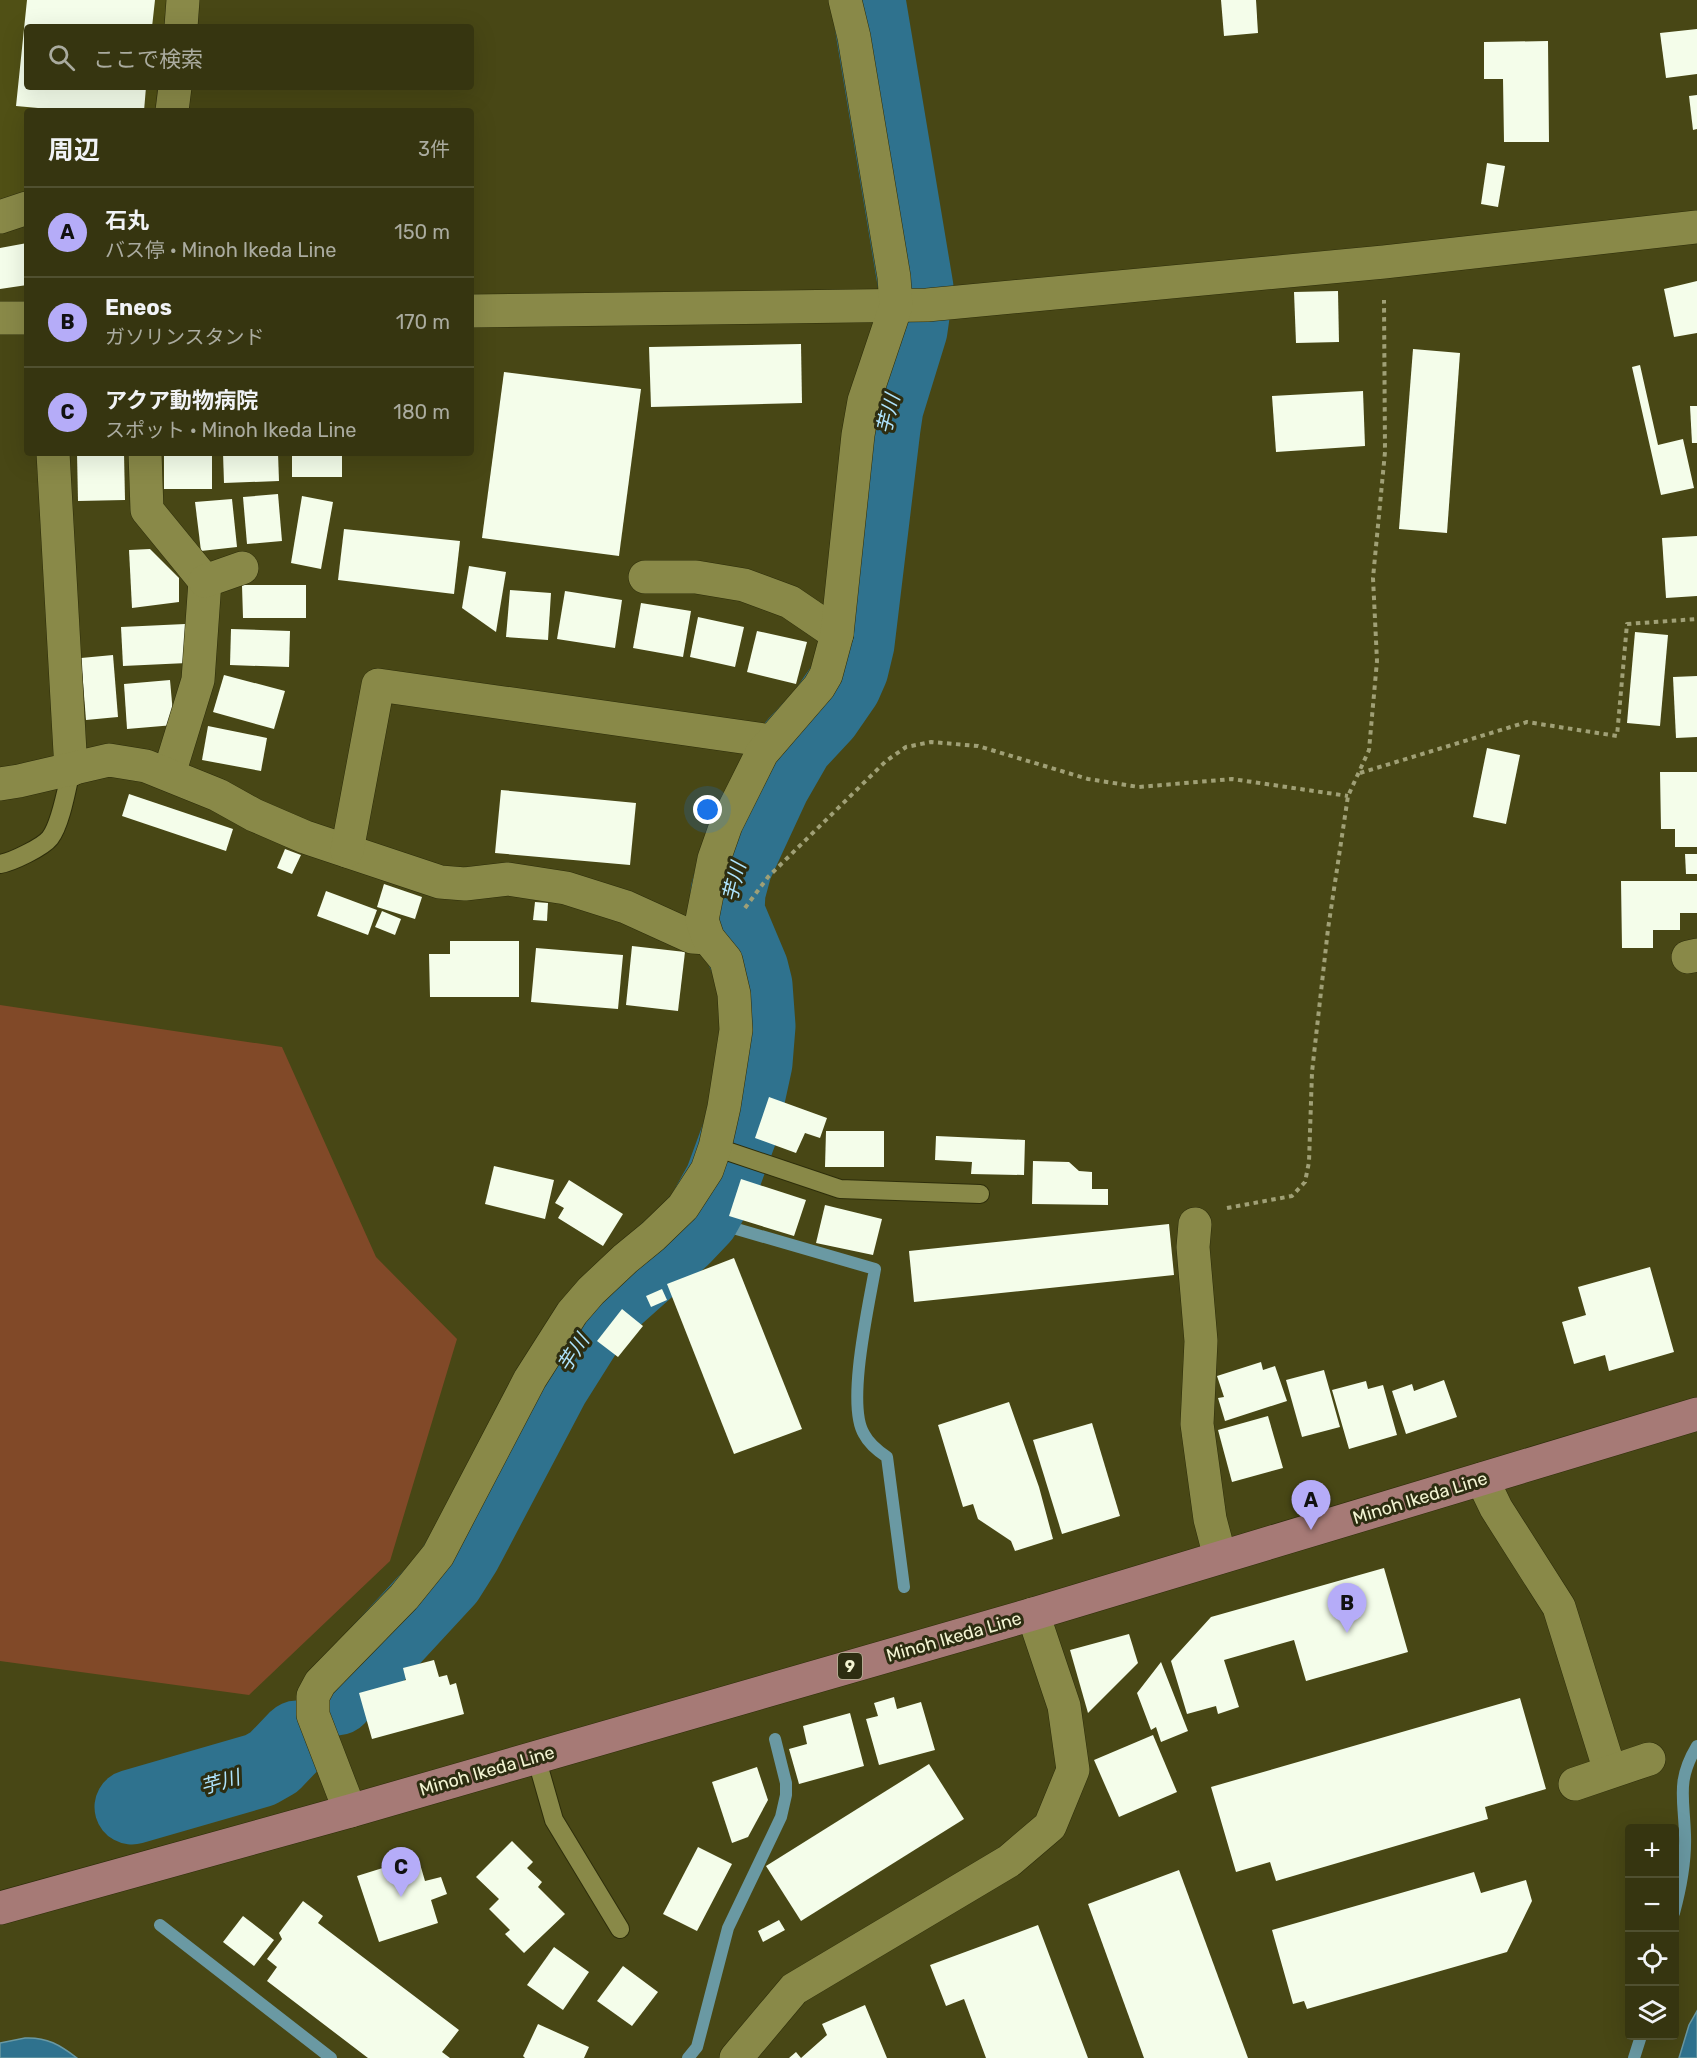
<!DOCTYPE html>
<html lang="ja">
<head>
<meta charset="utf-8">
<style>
  body { margin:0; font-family:Rubik,"Noto Sans JP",sans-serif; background:#41401e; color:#f1f3f6 }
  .controls { position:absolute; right:18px; bottom:18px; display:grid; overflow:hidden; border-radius:6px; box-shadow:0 6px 24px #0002 }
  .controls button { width:54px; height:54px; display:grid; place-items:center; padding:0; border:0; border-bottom:2px solid #505030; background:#363510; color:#f1f3f6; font:30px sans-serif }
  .you { position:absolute; left:708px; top:810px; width:21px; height:21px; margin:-15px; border:4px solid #fff; border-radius:50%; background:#1a73e8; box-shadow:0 0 0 9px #1a73e833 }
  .badge { display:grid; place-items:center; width:39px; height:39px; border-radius:50%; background:#b5acf8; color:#111; font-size:20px; font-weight:700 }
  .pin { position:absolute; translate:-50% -50px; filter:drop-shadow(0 2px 3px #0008) }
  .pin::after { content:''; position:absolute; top:32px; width:21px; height:18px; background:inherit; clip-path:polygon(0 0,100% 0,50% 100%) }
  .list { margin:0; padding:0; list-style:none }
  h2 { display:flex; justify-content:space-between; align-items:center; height:78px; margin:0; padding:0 24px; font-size:26px }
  h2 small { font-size:20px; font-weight:400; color:#aaab9f }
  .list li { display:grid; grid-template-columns:39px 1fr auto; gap:18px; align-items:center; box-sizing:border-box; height:90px; padding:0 24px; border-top:2px solid #505030 }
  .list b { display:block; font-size:22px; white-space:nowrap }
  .list p { margin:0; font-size:20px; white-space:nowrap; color:#aaab9f }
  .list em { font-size:20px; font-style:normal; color:#aaab9f }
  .icon { flex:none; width:33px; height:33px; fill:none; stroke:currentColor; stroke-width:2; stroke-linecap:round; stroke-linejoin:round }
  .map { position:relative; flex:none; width:1697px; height:2058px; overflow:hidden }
  .search { position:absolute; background:#363510; box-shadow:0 6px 24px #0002; left:24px; top:24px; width:450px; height:66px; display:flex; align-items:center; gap:15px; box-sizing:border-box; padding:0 21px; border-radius:6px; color:#aaab9f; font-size:22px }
  .panel { position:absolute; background:#363510; box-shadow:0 6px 24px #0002; left:24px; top:108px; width:450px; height:348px; border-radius:6px }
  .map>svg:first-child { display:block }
  .built { fill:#505015 }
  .green { fill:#814928 }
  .water { fill:#2f728e; stroke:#6a99a3; stroke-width:1.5 }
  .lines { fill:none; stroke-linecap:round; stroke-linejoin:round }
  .stream { stroke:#6a99a3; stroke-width:12 }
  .river { stroke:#2f728e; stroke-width:75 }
  .building { fill:#f4fdea }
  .service-casing { stroke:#2d2d0a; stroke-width:20 }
  .minor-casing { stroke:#2d2d0a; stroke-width:34 }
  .tertiary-casing { stroke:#2d2d0a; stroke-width:34 }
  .primary-casing { stroke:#2d2d0a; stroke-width:34 }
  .path { stroke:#a0a076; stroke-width:4; stroke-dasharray:4.5 4.5; stroke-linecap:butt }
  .service { stroke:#898948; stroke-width:18 }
  .minor { stroke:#898948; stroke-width:33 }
  .tertiary { stroke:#898948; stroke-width:33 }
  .primary { stroke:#a67a76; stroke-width:33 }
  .labels { text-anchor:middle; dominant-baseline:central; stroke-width:6; stroke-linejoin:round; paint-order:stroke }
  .shield { fill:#2d2d11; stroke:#b8b899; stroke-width:1.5 }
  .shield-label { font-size:16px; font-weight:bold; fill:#f3f4d3 }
  .street-label { font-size:18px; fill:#f3f4d3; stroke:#2d2d11 }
  .water-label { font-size:20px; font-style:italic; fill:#afe4fe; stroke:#2d2d11 }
</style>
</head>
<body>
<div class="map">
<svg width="1697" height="2058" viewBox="0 0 1697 2058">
  <rect width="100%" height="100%" fill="#484715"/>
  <path class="built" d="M 0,0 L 166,0 L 164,27 L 27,27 L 27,87 L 157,87 L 155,111 L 27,111 L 27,194 L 0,203 Z"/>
  <path class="green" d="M 0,1005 L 282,1047 L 376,1257 L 457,1339 L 390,1561 L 249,1695 L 0,1661 Z"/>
  <g class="water">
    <path d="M 1697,2011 L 1697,2058 L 1679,2058 L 1689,2025 Z"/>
    <path d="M 25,2038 C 47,2037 60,2045 77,2058 L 0,2058 L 0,2043 Z"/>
  </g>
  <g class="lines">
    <g class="stream">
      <path d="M 702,1217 L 716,1223 L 875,1269 C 869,1304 846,1405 864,1434 C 869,1444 878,1451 887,1457 L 904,1587"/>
      <path d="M 1674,1913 C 1681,1887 1686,1862 1685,1835 C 1684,1798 1676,1781 1697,1746"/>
      <path d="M 160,1925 L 331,2058"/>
      <path d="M 688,2058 L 697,2047 L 728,1928 L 772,1836 L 781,1817 L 786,1795 L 786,1783 L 775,1739"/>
      <path d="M 1634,2058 L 1641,2036"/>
    </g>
    <g class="river">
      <path d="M 337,1698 L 447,1579 L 464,1552 L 552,1385 L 586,1331 L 609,1303 L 683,1237 L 702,1217 L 722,1181 L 740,1132 L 755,1063 L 758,1026 L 755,985 L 751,969 L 727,912 L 728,892 L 735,866 L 773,784 L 796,744 L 824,714 L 844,685 L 851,669 L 857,644 L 883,428 L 886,408 L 910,330 L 916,288 L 868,0"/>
      <path d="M 132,1807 L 260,1770 L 274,1762 L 297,1738"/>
    </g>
  </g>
  <g class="building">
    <path d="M 27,0 L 155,0 L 152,27 L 27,27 L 27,87 L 146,87 L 144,111 L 71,111 L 16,106 Z"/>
    <path d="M 1221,0 L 1256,0 L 1258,33 L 1224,36 Z"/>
    <path d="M 1697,29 L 1697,74 L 1666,78 L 1660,33 Z"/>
    <path d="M 1548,41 L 1549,142 L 1504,142 L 1503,79 L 1484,79 L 1484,42 Z"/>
    <path d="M 1697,95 L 1697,129 L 1693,130 L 1689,96 Z"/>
    <path d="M 1487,163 L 1505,166 L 1498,207 L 1481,204 Z"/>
    <path d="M 27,243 L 27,285 L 0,289 L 0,248 Z"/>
    <path d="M 1697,281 L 1697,333 L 1674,337 L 1664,289 Z"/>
    <path d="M 1338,291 L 1339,342 L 1296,343 L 1294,292 Z"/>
    <path d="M 801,344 L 802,403 L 651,407 L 649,347 Z"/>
    <path d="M 1413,349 L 1460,353 L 1447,533 L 1399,529 Z"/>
    <path d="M 1640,365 L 1658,445 L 1683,439 L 1694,488 L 1661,495 L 1632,367 Z"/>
    <path d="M 504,372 L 641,389 L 619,556 L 482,538 Z"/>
    <path d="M 1363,391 L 1365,446 L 1276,452 L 1272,396 Z"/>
    <path d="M 1690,406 L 1697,406 L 1697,443 L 1692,443 Z"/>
    <path d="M 77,453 L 124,453 L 125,500 L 78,501 Z"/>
    <rect x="164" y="453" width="48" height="36"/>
    <path d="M 223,453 L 278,453 L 279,481 L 224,483 Z"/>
    <rect x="292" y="453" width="50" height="24"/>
    <path d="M 278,494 L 282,541 L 247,544 L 243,497 Z"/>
    <path d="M 302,496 L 333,502 L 321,569 L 291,563 Z"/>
    <path d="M 232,499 L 237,547 L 201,551 L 195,502 Z"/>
    <path d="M 344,529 L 460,541 L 454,594 L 338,580 Z"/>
    <path d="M 1697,536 L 1697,596 L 1666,598 L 1662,538 Z"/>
    <path d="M 150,549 L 179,578 L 179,602 L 132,608 L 129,550 Z"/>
    <path d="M 469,566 L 506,572 L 496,632 L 462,608 Z"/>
    <path d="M 242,585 L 306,585 L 306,618 L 243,618 Z"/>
    <path d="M 510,590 L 551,593 L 548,640 L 506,637 Z"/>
    <path d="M 565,591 L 622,600 L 615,648 L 557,639 Z"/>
    <path d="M 641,603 L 691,611 L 683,657 L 633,648 Z"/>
    <path d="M 698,617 L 744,627 L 735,667 L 690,657 Z"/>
    <path d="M 185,624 L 187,663 L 123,666 L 121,627 Z"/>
    <path d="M 231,629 L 290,631 L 289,667 L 230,665 Z"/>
    <path d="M 757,631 L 807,642 L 796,684 L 747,672 Z"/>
    <path d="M 1635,632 L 1668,635 L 1660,726 L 1627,723 Z"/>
    <path d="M 113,655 L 118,717 L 86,720 L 81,658 Z"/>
    <path d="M 224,675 L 285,691 L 274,729 L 213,712 Z"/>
    <path d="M 1697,676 L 1697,737 L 1676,738 L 1673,677 Z"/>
    <path d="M 170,680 L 174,725 L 127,729 L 124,684 Z"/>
    <path d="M 208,726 L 267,738 L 261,771 L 202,760 Z"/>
    <path d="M 1487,748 L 1520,755 L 1506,824 L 1473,817 Z"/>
    <path d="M 1660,772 L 1697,772 L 1697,847 L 1675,847 L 1675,829 L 1661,829 Z"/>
    <path d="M 501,790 L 636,803 L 630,865 L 495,853 Z"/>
    <path d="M 129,794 L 233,829 L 226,851 L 122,816 Z"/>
    <path d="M 285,849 L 301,855 L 292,874 L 277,868 Z"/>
    <path d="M 1685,854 L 1697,854 L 1697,874 L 1686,874 Z"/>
    <path d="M 1621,881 L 1697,881 L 1697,913 L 1680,913 L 1680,930 L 1653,930 L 1653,948 L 1622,948 Z"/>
    <path d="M 384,884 L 422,897 L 415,919 L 377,907 Z"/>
    <path d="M 326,891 L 377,910 L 368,935 L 317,916 Z"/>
    <path d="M 535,902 L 548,903 L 547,921 L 533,920 Z"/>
    <path d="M 382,911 L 401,919 L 395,935 L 375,927 Z"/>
    <path d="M 450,941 L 519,941 L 519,997 L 430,997 L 429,954 L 450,954 Z"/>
    <path d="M 632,946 L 685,952 L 678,1011 L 626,1005 Z"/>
    <path d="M 536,948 L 623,955 L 618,1009 L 531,1002 Z"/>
    <path d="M 769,1097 L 827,1118 L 820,1138 L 805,1133 L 796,1153 L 755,1138 Z"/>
    <path d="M 826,1131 L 884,1131 L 884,1167 L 825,1167 Z"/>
    <path d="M 936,1136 L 1025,1140 L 1024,1175 L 971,1174 L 972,1162 L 935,1160 Z"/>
    <path d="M 1033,1161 L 1069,1162 L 1079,1171 L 1092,1172 L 1092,1189 L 1108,1189 L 1108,1205 L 1032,1204 Z"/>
    <path d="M 494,1166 L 554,1180 L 545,1219 L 485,1204 Z"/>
    <path d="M 741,1179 L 806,1200 L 794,1236 L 729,1216 Z"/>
    <path d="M 569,1180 L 623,1214 L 603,1246 L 558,1218 L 564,1208 L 555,1203 Z"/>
    <path d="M 825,1205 L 882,1219 L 873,1255 L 816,1243 Z"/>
    <path d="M 1169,1224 L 1174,1275 L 914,1302 L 909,1251 Z"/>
    <path d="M 734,1258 L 802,1429 L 734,1454 L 667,1284 Z"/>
    <path d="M 1650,1267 L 1674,1352 L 1609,1371 L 1605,1355 L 1574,1364 L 1562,1322 L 1586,1315 L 1578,1287 Z"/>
    <path d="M 662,1289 L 667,1300 L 651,1307 L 646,1296 Z"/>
    <path d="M 622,1309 L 643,1326 L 618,1357 L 597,1341 Z"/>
    <path d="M 1261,1362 L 1263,1370 L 1275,1366 L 1287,1401 L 1225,1421 L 1218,1398 L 1224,1397 L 1217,1376 Z"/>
    <path d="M 1324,1370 L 1340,1427 L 1302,1437 L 1286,1380 Z"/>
    <path d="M 1444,1380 L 1457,1417 L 1406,1434 L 1392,1391 L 1412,1384 L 1414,1391 Z"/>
    <path d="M 1366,1381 L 1368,1389 L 1383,1385 L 1397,1435 L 1349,1449 L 1332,1390 Z"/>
    <path d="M 1009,1402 L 1039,1487 L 1053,1539 L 1015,1551 L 1011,1541 L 978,1519 L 973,1504 L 963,1507 L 938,1425 Z"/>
    <path d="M 1268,1416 L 1283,1468 L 1232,1482 L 1218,1430 Z"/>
    <path d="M 1092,1423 L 1120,1516 L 1062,1534 L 1033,1440 Z"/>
    <path d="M 1384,1568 L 1408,1652 L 1306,1681 L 1294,1640 L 1224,1660 L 1239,1707 L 1218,1714 L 1216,1706 L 1187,1714 L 1171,1661 L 1211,1617 Z"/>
    <path d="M 1129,1634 L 1138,1663 L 1088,1713 L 1070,1650 Z"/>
    <path d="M 434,1660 L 439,1677 L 447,1675 L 450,1685 L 456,1683 L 464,1714 L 372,1739 L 359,1693 L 406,1680 L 403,1668 Z"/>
    <path d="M 1161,1662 L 1188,1731 L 1161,1742 L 1156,1727 L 1151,1730 L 1137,1693 Z"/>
    <path d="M 894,1697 L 897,1709 L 921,1702 L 935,1750 L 879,1765 L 866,1719 L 878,1716 L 874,1703 Z"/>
    <path d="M 1520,1698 L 1546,1789 L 1485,1807 L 1488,1819 L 1276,1881 L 1270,1862 L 1236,1872 L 1211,1787 Z"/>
    <path d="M 850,1713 L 864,1766 L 799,1784 L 789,1749 L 807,1744 L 803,1726 Z"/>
    <path d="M 1153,1735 L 1177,1792 L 1119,1817 L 1094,1760 Z"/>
    <path d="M 929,1764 L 964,1819 L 801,1921 L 766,1866 Z"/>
    <path d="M 757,1767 L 768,1800 L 748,1837 L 732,1843 L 712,1782 Z"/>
    <path d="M 512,1841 L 533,1862 L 527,1868 L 542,1882 L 538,1887 L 565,1914 L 524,1953 L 505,1934 L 510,1930 L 489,1909 L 499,1899 L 476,1877 Z"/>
    <path d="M 698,1847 L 732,1864 L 697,1931 L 663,1914 Z"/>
    <path d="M 418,1857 L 425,1881 L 441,1877 L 447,1894 L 431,1900 L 438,1923 L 379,1942 L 357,1876 Z"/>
    <path d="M 1179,1870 L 1248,2058 L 1144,2058 L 1088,1904 Z"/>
    <path d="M 1474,1872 L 1481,1893 L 1526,1880 L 1532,1901 L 1507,1952 L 1307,2009 L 1304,2001 L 1293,2004 L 1272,1930 Z"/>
    <path d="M 303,1901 L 323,1916 L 318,1923 L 459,2030 L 442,2052 L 450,2058 L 368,2058 L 267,1981 L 277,1967 L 267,1959 L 282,1939 L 279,1933 Z"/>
    <path d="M 243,1916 L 274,1940 L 254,1966 L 223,1942 Z"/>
    <path d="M 779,1920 L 785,1930 L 763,1942 L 758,1931 Z"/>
    <path d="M 1038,1925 L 1088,2058 L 986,2058 L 964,1999 L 946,2006 L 930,1965 Z"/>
    <path d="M 554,1947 L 589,1972 L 563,2010 L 527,1985 Z"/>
    <path d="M 623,1966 L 658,1992 L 632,2026 L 597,2001 Z"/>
    <path d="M 865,2005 L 887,2058 L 789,2058 L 796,2052 L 801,2058 L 827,2035 L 822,2024 Z"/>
    <path d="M 538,2024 L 589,2047 L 584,2058 L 525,2058 L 523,2056 Z"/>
  </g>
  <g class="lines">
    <g class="service-casing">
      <g id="service">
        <path d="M 0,864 C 12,862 43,847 50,838 C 61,824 67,787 71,770"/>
        <path d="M 715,1147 L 840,1189 L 980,1194"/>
        <path d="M 536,1757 L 554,1820 L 620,1929"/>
      </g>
    </g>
    <g class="minor-casing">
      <g id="minor">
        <path d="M 181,27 L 183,0"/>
        <path d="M 172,111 L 175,87"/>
        <path d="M 0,217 L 27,208"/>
        <path d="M 471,311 L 927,305 L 1384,262 L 1697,227"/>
        <path d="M 0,318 L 27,318"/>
        <path d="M 53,453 L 71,770"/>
        <path d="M 145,453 L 147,510 L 205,581 L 198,680 L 169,774"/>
        <path d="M 645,577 L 696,577 L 744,585 L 790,602 L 837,634"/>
        <path d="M 205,581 L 242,568"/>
        <path d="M 0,784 L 19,781 L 109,760 L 146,766 L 218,795 L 254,815 L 305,837 L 440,882 L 465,884 L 508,879 L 566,888 L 626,907 L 692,937 L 708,938"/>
        <path d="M 347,851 L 378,685 L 771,741"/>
        <path d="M 1688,957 L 1697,955"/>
        <path d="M 1195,1224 L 1193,1247 L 1201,1341 L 1197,1424 L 1210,1519 L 1220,1557"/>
        <path d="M 1482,1479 L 1496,1508 L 1559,1607 L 1610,1771"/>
        <path d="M 1575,1784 L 1649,1759"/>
        <path d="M 350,1811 L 313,1715 L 313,1696 L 320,1683 L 404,1597 L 438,1555 L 530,1379 L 572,1313 L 591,1291 L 625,1259 L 653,1236 L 683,1207 L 707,1170 L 715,1147 L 724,1107 L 736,1030 L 734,994 L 726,960 L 708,938 L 702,920 L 714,859 L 726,825 L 762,753 L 819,687 L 826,675 L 837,634 L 858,435 L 864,401 L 896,306 L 894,277 L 854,37 L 845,0"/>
      </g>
    </g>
    <g class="tertiary-casing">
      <path id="tertiary" d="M 736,2058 L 794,1989 L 1009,1861 L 1050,1826 L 1073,1770 L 1064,1706 L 1033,1614"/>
    </g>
    <g class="primary-casing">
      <path id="primary" d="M 0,1908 L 350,1811 L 1033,1614 L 1697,1414"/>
    </g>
    <g class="path">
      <path d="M 1360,773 L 1527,722 L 1617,736 L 1627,624 L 1697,619"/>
      <path d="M 745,908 L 768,877 L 886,761 L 906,747 L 931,742 L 978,746 L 1088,779 L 1139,787 L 1232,779 L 1348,796"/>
      <path d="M 1227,1208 L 1292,1196 L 1305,1182 L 1309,1162 L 1312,1072 L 1328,929 L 1348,796 L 1369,750 L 1377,661 L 1373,578 L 1385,452 L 1384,300"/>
    </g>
    <use href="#service" class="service"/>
    <use href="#minor" class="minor"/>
    <use href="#tertiary" class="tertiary"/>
    <use href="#primary" class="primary"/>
  </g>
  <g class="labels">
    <rect class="shield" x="838" y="1653" width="24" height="26" rx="4.5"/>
    <g class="shield-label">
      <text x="850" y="1666">9</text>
    </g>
    <g class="street-label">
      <text transform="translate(1420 1498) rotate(-17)">Minoh Ikeda Line</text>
      <text transform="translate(954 1637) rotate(-16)">Minoh Ikeda Line</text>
      <text transform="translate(487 1771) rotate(-16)">Minoh Ikeda Line</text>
    </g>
    <g class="water-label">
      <text transform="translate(888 414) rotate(-76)">芋川</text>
      <text transform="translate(734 882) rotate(-76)">芋川</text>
      <text transform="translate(573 1353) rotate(-57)">芋川</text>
      <text transform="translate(220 1782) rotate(-16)">芋川</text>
    </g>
  </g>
</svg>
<div class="controls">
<button>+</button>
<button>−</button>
<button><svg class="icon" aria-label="locate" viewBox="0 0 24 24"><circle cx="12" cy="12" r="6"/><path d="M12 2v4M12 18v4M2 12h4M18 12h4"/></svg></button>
<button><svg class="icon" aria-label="layers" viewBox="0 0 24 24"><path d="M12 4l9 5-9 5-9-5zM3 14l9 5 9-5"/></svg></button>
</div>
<div class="you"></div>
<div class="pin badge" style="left:1311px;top:1530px">A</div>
<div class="pin badge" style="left:1347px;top:1633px">B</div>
<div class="pin badge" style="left:401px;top:1897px">C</div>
<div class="search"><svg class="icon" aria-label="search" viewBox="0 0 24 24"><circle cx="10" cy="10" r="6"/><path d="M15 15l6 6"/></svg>ここで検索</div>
<section class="panel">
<h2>周辺<small>3件</small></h2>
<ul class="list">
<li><span class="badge">A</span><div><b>石丸</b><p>バス停 · Minoh Ikeda Line</p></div><em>150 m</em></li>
<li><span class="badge">B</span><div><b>Eneos</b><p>ガソリンスタンド</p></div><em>170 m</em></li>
<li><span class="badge">C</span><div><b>アクア動物病院</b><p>スポット · Minoh Ikeda Line</p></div><em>180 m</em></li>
</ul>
</section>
</div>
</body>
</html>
